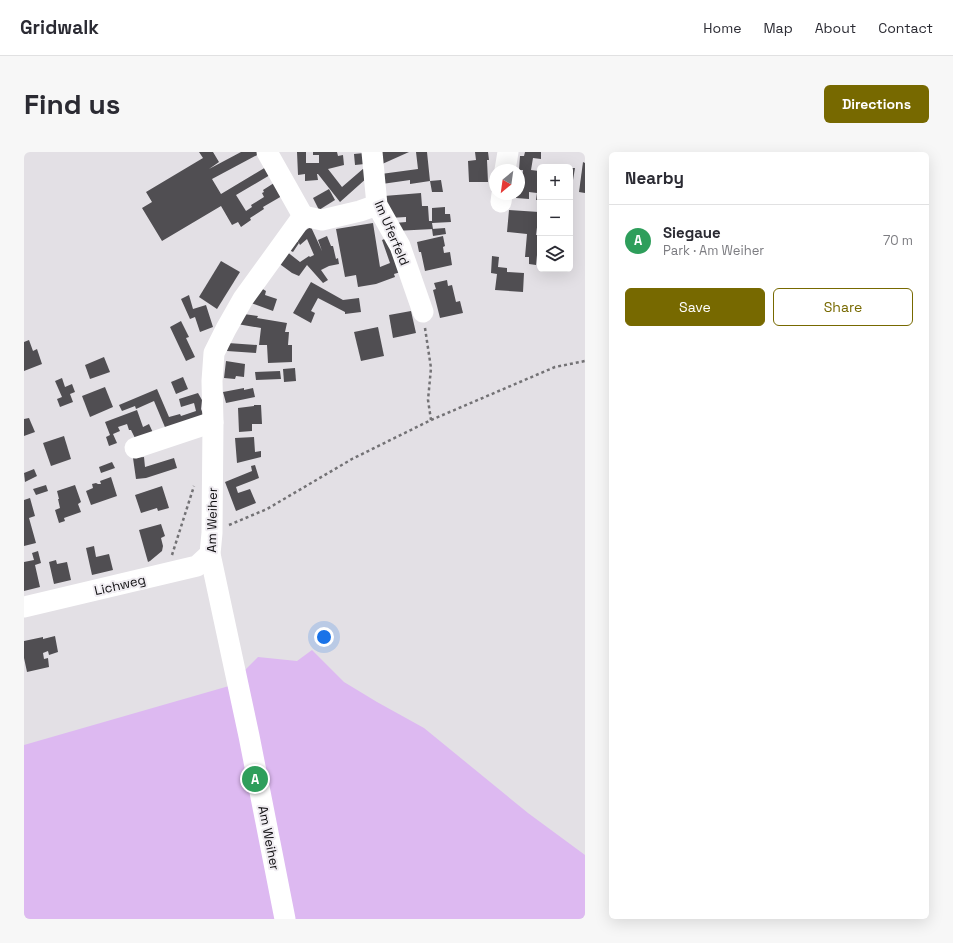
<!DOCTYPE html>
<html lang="en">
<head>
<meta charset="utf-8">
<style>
  body { margin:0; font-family:"Space Grotesk",sans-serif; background:#f7f7f7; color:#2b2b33 }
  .controls { position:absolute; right:12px; top:12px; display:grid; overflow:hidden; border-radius:6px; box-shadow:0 4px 16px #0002 }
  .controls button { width:36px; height:36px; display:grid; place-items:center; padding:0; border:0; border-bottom:1px solid #e1e1e2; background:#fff; color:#2b2b33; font:20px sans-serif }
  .compass { position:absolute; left:465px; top:12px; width:36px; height:36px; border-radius:50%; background:#fff; box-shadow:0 4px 16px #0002; rotate:209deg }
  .you { position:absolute; left:300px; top:485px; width:14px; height:14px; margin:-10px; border:3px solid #fff; border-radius:50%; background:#1a73e8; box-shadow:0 0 0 6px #1a73e833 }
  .badge { display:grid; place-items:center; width:26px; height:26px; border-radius:50%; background:#776900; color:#fff; font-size:13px; font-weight:700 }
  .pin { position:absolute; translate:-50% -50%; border:2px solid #fff; box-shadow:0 1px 4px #0006 }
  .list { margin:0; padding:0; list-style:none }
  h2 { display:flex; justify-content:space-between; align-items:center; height:52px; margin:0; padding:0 16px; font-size:17px }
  h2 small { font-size:13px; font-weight:400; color:#7c7c81 }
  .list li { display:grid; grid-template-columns:26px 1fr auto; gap:12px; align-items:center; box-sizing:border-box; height:72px; padding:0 16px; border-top:1px solid #e1e1e2 }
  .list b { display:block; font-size:15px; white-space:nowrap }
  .list p { margin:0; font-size:13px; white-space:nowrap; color:#7c7c81 }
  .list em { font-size:13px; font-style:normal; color:#7c7c81 }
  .actions { display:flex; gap:8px; padding:12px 16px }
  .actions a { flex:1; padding:9px 0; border:1px solid #776900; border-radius:6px; text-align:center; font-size:14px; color:#776900 }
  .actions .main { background:#776900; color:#fff }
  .icon { flex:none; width:22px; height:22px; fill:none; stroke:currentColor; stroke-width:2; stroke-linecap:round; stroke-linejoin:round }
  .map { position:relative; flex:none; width:561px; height:767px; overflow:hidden; border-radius:6px }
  header { display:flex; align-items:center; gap:24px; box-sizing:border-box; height:56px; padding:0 20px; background:#fff; border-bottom:1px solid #e1e1e2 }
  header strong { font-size:19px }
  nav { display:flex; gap:22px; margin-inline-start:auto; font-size:14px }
  .intro { display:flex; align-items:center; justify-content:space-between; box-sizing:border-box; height:96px; padding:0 24px }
  h1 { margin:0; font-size:28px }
  .button { padding:10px 18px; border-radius:6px; background:#776900; color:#fff; font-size:14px; font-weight:700 }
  main { display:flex; gap:24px; padding:0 24px }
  aside { flex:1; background:#fff; border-radius:6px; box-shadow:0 4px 16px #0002 }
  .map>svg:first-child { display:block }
  .green { fill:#ddb9f1 }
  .building { fill:#504e52 }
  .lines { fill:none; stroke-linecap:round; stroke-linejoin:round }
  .path { stroke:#737275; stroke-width:2.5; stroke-dasharray:3 3; stroke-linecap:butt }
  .minor { stroke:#fff; stroke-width:21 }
  .labels { text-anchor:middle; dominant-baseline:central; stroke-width:4; stroke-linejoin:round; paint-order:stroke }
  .street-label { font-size:13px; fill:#0f0e10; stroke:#f0edf2 }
</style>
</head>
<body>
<header>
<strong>Gridwalk</strong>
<nav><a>Home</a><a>Map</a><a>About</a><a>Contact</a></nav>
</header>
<div class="intro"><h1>Find us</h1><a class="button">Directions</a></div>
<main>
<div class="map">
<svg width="561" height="767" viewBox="0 0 561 767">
  <rect width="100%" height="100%" fill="#e3e0e5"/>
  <path class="green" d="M 288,498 L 320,530 L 353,550 L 400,576 L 504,661 L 561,703 L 561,767 L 0,767 L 0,593 L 205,534 L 234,505 L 273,509 Z"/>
  <g class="building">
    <path d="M 175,0 L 189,0 L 195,10 L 185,17 L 217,0 L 234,0 L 235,2 L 188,27 L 197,42 L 242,15 L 246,23 L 212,43 L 222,59 L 228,55 L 227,53 L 240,45 L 238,41 L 240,40 L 239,38 L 250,31 L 258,44 L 239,55 L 240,57 L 226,66 L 227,68 L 217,75 L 214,70 L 208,73 L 197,54 L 138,89 L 118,56 L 128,50 L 122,40 L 179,6 Z"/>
    <path d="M 273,0 L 282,0 L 282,11 L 295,11 L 295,3 L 289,3 L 289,0 L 313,0 L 314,4 L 319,3 L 320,13 L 304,17 L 318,35 L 340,16 L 344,25 L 316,50 L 294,22 L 293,22 L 294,28 L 281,29 L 281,22 L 274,23 Z"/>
    <path d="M 355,0 L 385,0 L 356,13 Z"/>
    <path d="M 392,0 L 403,0 L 406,29 L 417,28 L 419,40 L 408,40 L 406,29 L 386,32 L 386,28 L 358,32 L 357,22 L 394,17 Z"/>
    <path d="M 451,0 L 464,0 L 465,8 L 463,8 L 464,30 L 445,30 L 444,9 L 452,8 Z"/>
    <path d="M 501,0 L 517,0 L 517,7 L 509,6 L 507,18 L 515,19 L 514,31 L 516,31 L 516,48 L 512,48 L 513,41 L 505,40 L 505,47 L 492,46 L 492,42 L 495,42 L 495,39 L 497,39 L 499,18 L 495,18 L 496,4 L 500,4 Z"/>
    <path d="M 340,1 L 341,12 L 331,13 L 330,2 Z"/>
    <path d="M 559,10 L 561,11 L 561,41 L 555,40 Z"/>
    <path d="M 546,16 L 551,16 L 548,34 L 546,34 Z"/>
    <path d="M 305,37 L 311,48 L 295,58 L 289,46 Z"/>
    <path d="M 397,41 L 398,54 L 404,54 L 405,69 L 408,69 L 408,56 L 421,55 L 421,62 L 426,62 L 427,70 L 408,71 L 409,77 L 371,79 L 371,71 L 382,70 L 382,65 L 365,66 L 360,44 Z"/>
    <path d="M 485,58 L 515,60 L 512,83 L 515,83 L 512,113 L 505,112 L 505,105 L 501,105 L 503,82 L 483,80 Z"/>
    <path d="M 349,71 L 356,115 L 366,111 L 358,88 L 368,84 L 380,119 L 370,122 L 371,125 L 352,132 L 334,135 L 332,123 L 321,125 L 312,77 Z"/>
    <path d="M 287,75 L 298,99 L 294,88 L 303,84 L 307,94 L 309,94 L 312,107 L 314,106 L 315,112 L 305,114 L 297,118 L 304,128 L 299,131 L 283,113 L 275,124 L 268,121 L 253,110 L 262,99 L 276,110 L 285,104 L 286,105 L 290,103 L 283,87 L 276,93 L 275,91 L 269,100 L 263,97 L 270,87 L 275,91 L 271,86 L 280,79 Z"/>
    <path d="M 421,76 L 422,82 L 409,84 L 408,77 Z"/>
    <path d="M 419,84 L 421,94 L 419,95 L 420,101 L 426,100 L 428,113 L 401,119 L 397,100 L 395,100 L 393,90 Z"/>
    <path d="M 468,104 L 475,105 L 474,115 L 483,116 L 483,120 L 500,121 L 499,140 L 471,138 L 473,122 L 467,121 Z"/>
    <path d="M 197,109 L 216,120 L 193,157 L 175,145 Z"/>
    <path d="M 423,128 L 424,134 L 428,133 L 432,150 L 436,149 L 439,161 L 416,166 L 409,138 L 412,137 L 410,131 Z"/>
    <path d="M 287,130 L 319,148 L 335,146 L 337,160 L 321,162 L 321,160 L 294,146 L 287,159 L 291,161 L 287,171 L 269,161 Z"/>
    <path d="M 237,136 L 242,139 L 241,143 L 253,147 L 249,159 L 227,151 Z"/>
    <path d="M 165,143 L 169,157 L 182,153 L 189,175 L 176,180 L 171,165 L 166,167 L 157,147 Z"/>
    <path d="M 387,159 L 392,181 L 369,186 L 365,163 Z"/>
    <path d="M 220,162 L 234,164 L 233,166 L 263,171 L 261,180 L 265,180 L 264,193 L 268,193 L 268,210 L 244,211 L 243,193 L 235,193 L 237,176 L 213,172 Z"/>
    <path d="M 157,169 L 165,185 L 162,186 L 171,205 L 162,209 L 146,175 Z"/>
    <path d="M 354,175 L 360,204 L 337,209 L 330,180 Z"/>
    <path d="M 5,188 L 9,199 L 13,197 L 18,212 L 0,219 L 0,190 Z"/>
    <path d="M 204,191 L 233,193 L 232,201 L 203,199 Z"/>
    <path d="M 80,205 L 86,220 L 66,227 L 61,213 Z"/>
    <path d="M 202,209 L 221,212 L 220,225 L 212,224 L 211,227 L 200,226 Z"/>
    <path d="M 271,216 L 272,229 L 260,230 L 259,217 Z"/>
    <path d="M 256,219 L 257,227 L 232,228 L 231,220 Z"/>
    <path d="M 159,225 L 164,237 L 152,242 L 147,230 Z"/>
    <path d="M 38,226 L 41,235 L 48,232 L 51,240 L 46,242 L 49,250 L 36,255 L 33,247 L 38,245 L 31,229 Z"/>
    <path d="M 81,235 L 89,255 L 66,265 L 58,244 Z"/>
    <path d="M 220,236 L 220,238 L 229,236 L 231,245 L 202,251 L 199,240 Z"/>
    <path d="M 133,237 L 145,265 L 156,262 L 157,264 L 172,259 L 170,251 L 157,255 L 155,247 L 174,241 L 178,248 L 177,257 L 181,267 L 143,280 L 130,249 L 112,257 L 111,254 L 98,259 L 95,253 Z"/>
    <path d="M 230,253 L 237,253 L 238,272 L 228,272 L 228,279 L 215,280 L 214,256 L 230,254 Z"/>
    <path d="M 113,258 L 119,275 L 125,272 L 131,285 L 113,290 L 107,278 L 105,278 L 103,272 L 94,275 L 96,279 L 89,282 L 93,291 L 85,294 L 82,285 L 86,283 L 81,270 Z"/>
    <path d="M 5,266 L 11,280 L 0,284 L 0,267 Z"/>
    <path d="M 40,284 L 47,307 L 27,314 L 19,291 Z"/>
    <path d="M 230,285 L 231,300 L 237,299 L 237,305 L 213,311 L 211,286 Z"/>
    <path d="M 120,305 L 121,315 L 150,306 L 153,316 L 122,326 L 112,327 L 109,306 Z"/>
    <path d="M 88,310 L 91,316 L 77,321 L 75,315 Z"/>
    <path d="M 231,313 L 235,326 L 212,335 L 214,341 L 226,337 L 232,351 L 212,359 L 201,330 L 228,319 L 227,314 Z"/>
    <path d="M 10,317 L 13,324 L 1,330 L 0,321 Z"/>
    <path d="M 87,325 L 93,344 L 67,353 L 62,339 L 69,336 L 68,332 L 72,331 L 74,332 L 77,332 L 76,329 Z"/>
    <path d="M 22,333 L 24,339 L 12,343 L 9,337 Z"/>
    <path d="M 51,333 L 57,350 L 54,352 L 57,360 L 40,366 L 41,369 L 35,371 L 31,358 L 36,356 L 34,347 L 35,347 L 33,339 Z"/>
    <path d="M 138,334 L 145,356 L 134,359 L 133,356 L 117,361 L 111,343 Z"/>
    <path d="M 6,346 L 11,364 L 5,366 L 12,391 L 0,394 L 0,348 Z"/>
    <path d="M 137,372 L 141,384 L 137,386 L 139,394 L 138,399 L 126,409 L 124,410 L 115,378 Z"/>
    <path d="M 70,394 L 72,405 L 85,402 L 89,418 L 68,423 L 62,396 Z"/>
    <path d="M 14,399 L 17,411 L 11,413 L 16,435 L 0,439 L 0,410 L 10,408 L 8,401 Z"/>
    <path d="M 32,408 L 33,412 L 43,410 L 47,428 L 30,432 L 25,410 Z"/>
    <path d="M 31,484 L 34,500 L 25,503 L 24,499 L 19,501 L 20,507 L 24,506 L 25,515 L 3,520 L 0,506 L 0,489 L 19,485 L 19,487 Z"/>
  </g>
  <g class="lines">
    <g class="path">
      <path d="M 401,176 L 407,216 L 404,248 L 407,268"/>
      <path d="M 205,373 L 243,357 L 328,307 L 407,268 L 531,215 L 561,209"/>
      <path d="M 148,403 L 170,334"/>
    </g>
    <g class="minor">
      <path d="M 243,0 L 279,64"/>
      <path d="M 348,0 L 353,53 L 376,94 L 399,160"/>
      <path d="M 481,18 L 484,0"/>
      <path d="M 477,50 L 478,42"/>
      <path d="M 279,64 L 298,68 L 336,59 L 353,53"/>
      <path d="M 111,296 L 189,270"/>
      <path d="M 0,455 L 173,414 L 186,402"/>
      <path d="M 261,767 L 225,584 L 186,402 L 188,381 L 189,270 L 188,229 L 190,201 L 202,177 L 219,147 L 279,64"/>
    </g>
  </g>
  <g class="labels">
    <g class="street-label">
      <text transform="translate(368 81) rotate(67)">Im Uferfeld</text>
      <text transform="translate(188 368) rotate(-89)">Am Weiher</text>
      <text transform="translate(96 433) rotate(-13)">Lichweg</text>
      <text transform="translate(245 686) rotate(79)">Am Weiher</text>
    </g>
  </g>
</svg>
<div class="controls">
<button>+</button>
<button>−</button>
<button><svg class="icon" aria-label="layers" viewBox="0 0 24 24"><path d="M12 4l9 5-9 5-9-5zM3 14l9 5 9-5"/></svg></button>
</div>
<svg class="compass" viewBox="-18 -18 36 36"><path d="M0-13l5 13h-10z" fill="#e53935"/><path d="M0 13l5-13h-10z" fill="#7c7c81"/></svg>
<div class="you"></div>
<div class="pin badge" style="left:231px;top:627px;background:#2e9e5b">A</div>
</div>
<aside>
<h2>Nearby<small></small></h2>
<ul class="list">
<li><span class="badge" style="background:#2e9e5b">A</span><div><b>Siegaue</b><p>Park · Am Weiher</p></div><em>70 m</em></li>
</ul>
<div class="actions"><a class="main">Save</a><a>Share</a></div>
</aside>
</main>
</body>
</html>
